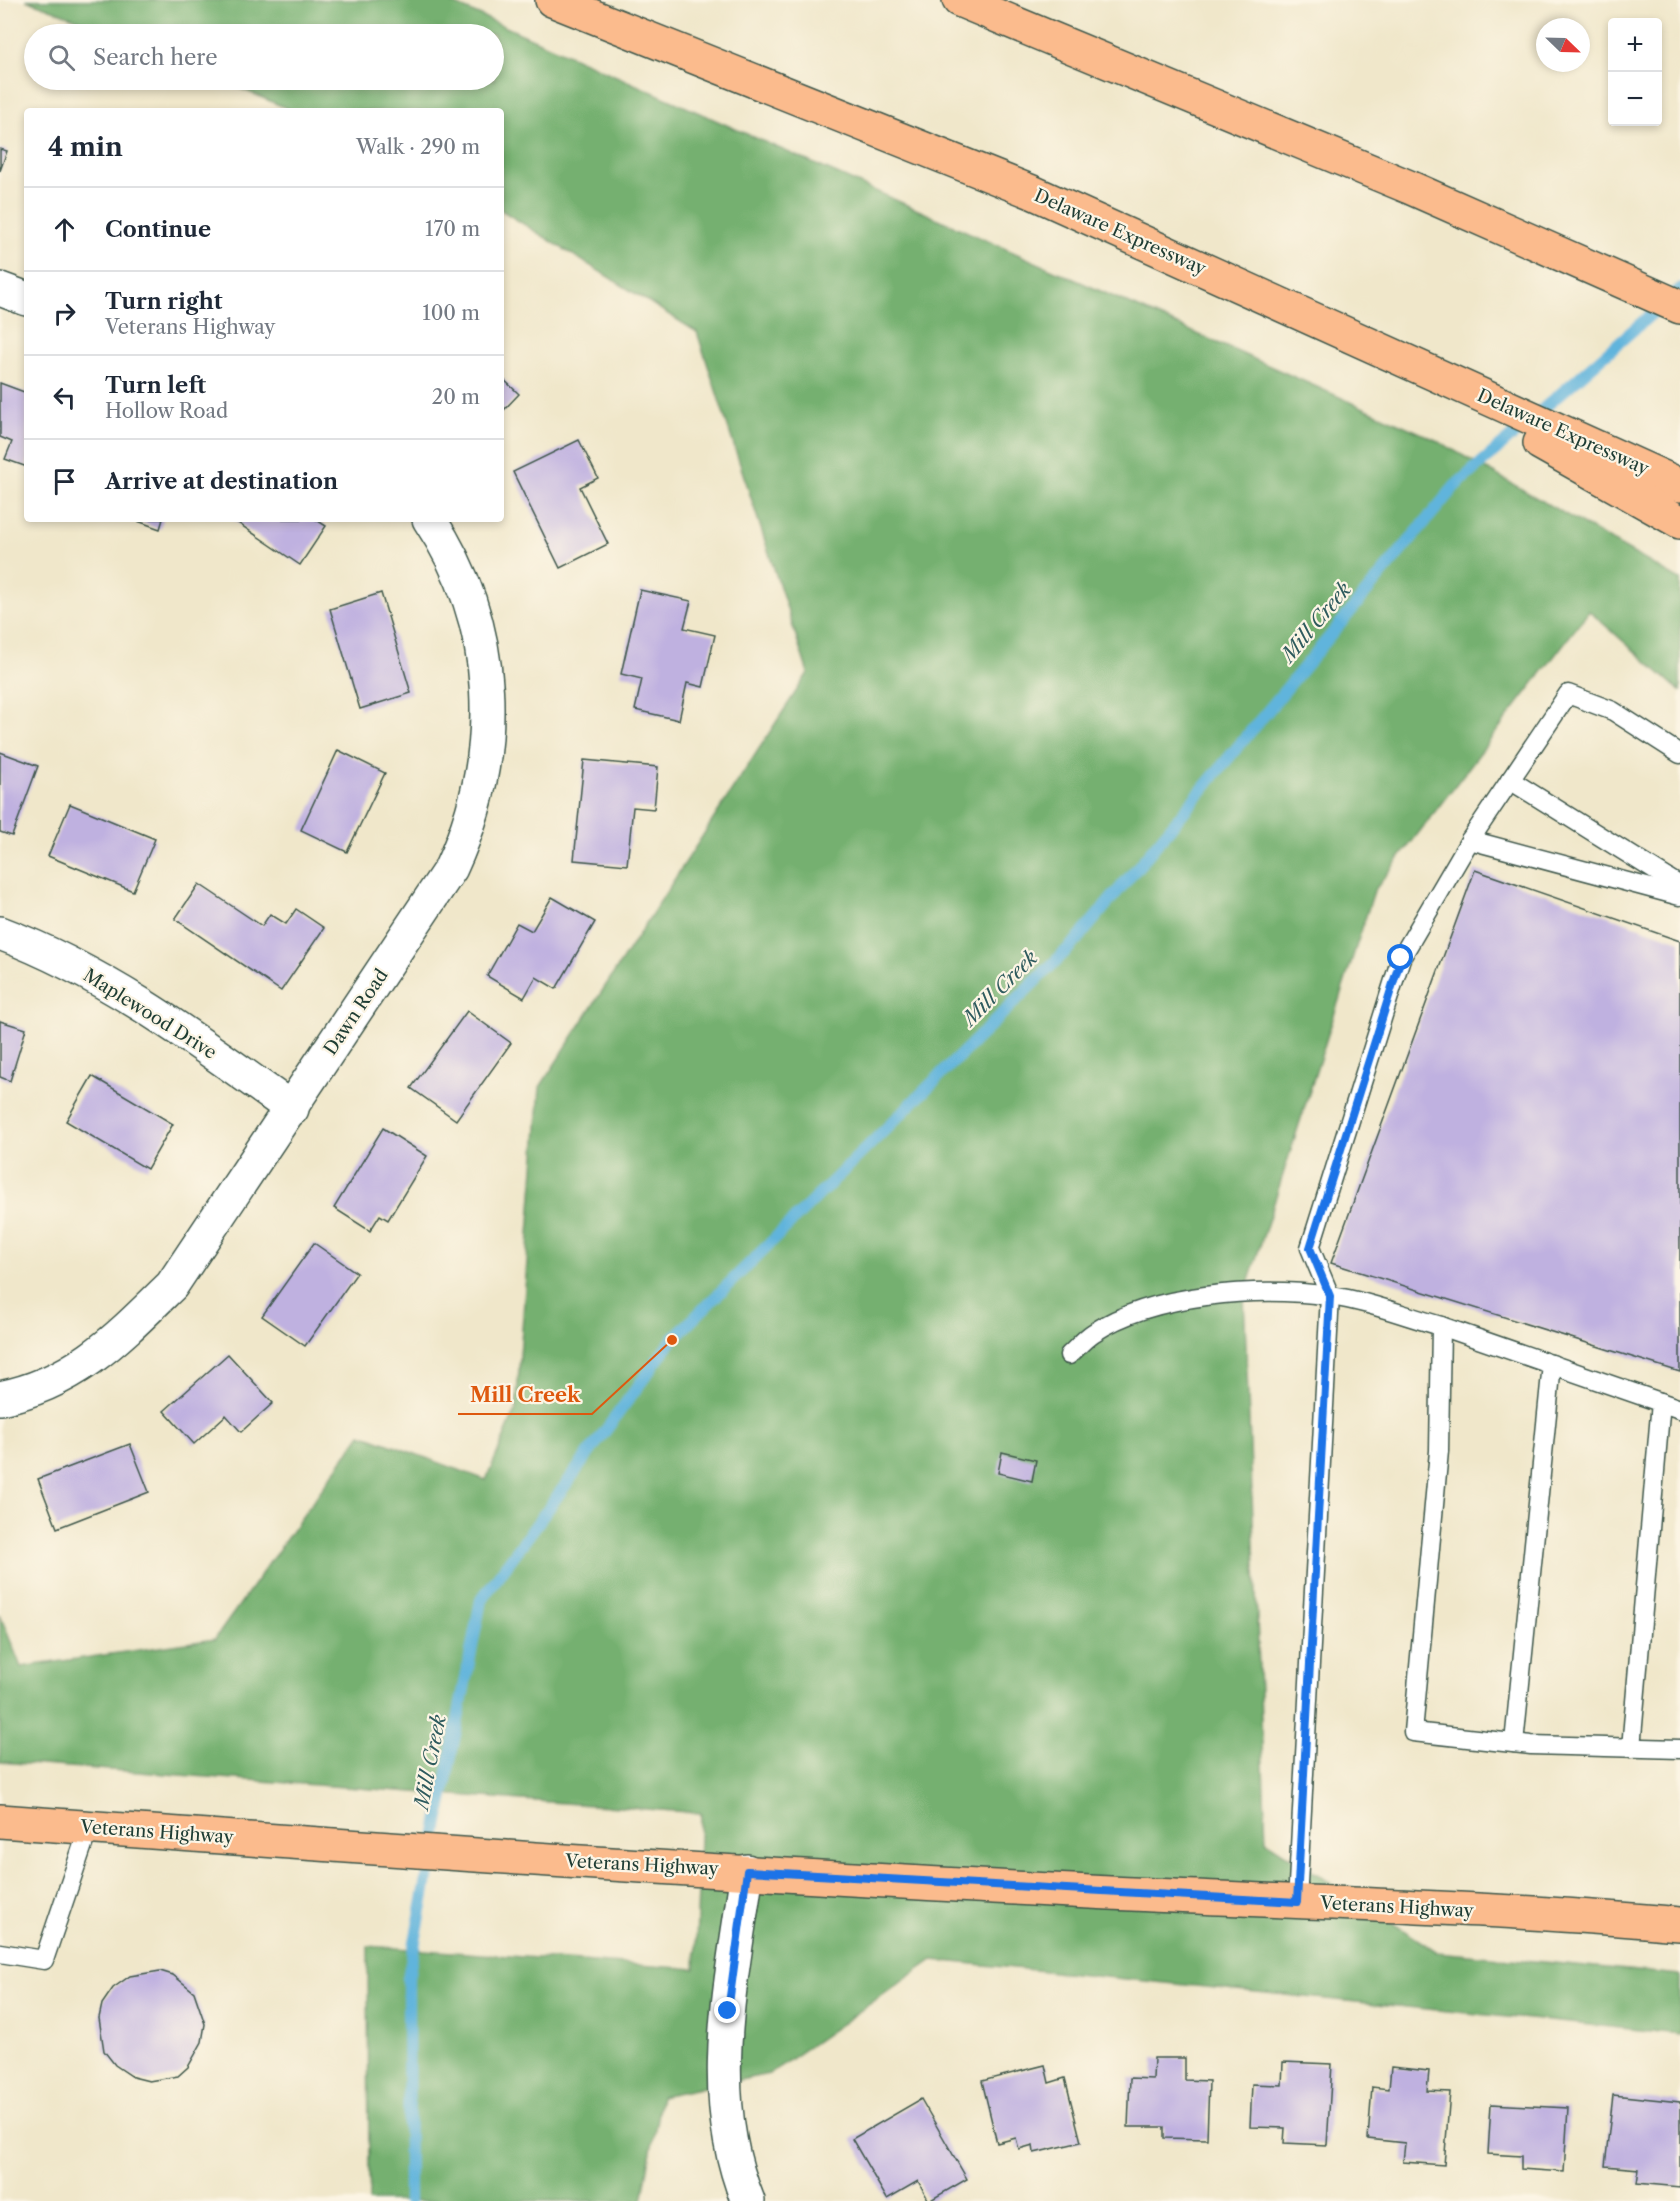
<!DOCTYPE html>
<html lang="en">
<head>
<meta charset="utf-8">
<style>
  body { margin:0; font-family:"Libre Caslon Text",serif; background:#f6f6f7; color:#1f2937 }
  .controls { position:absolute; right:18px; top:18px; display:grid; overflow:hidden; border-radius:6px; box-shadow:0 3px 9px #0003 }
  .controls button { width:54px; height:54px; display:grid; place-items:center; padding:0; border:0; border-bottom:2px solid #e0e1e3; background:#fff; color:#1f2937; font:30px sans-serif }
  .compass { position:absolute; left:1536px; top:18px; width:54px; height:54px; border-radius:50%; background:#fff; box-shadow:0 3px 9px #0003; rotate:113deg }
  .stop { position:absolute; width:18px; height:18px; margin:-14px; border:4px solid #1a73e8; border-radius:50%; background:#fff }
  .stop.end { background:#1a73e8; border-color:#fff; box-shadow:0 2px 6px #0008 }
  .list { margin:0; padding:0; list-style:none }
  h2 { display:flex; justify-content:space-between; align-items:center; height:78px; margin:0; padding:0 24px; font-size:26px }
  h2 small { font-size:20px; font-weight:400; color:#747a83 }
  .list li { display:grid; grid-template-columns:39px 1fr auto; gap:18px; align-items:center; box-sizing:border-box; height:84px; padding:0 24px; border-top:2px solid #e0e1e3 }
  .list b { display:block; font-size:22px; white-space:nowrap }
  .list p { margin:0; font-size:20px; white-space:nowrap; color:#747a83 }
  .list em { font-size:20px; font-style:normal; color:#747a83 }
  .icon { flex:none; width:33px; height:33px; fill:none; stroke:currentColor; stroke-width:2; stroke-linecap:round; stroke-linejoin:round }
  .map { position:relative; flex:none; width:1680px; height:2201px; overflow:hidden }
  .search { position:absolute; background:#fff; box-shadow:0 3px 9px #0003; left:24px; top:24px; width:480px; height:66px; display:flex; align-items:center; gap:15px; box-sizing:border-box; padding:0 21px; border-radius:33px; color:#747a83; font-size:22px }
  .panel { position:absolute; background:#fff; box-shadow:0 3px 9px #0003; left:24px; top:108px; width:480px; height:414px; border-radius:6px }
  .map>svg:first-child { display:block }
  .forest { fill:#74b06f; stroke:#4a7652; stroke-width:1.5 }
  .lines { fill:none; stroke-linecap:round; stroke-linejoin:round }
  .stream { stroke:#60b4dc; stroke-width:12 }
  .building { fill:#bfb1e0 }
  .lane-casing { stroke:#3e564a; stroke-width:21 }
  .street-casing { stroke:#3e564a; stroke-width:36 }
  .primary-casing { stroke:#3e564a; stroke-width:36 }
  .highway-casing { stroke:#3e564a; stroke-width:36 }
  .lane { stroke:#fff; stroke-width:18 }
  .street { stroke:#fff; stroke-width:33 }
  .primary { stroke:#fbbb8d; stroke-width:33 }
  .highway { stroke:#fbbb8d; stroke-width:33 }
  .route { stroke:#1a73e8; stroke-width:8 }
  .labels { text-anchor:middle; dominant-baseline:central; stroke-width:4.5; stroke-linejoin:round; paint-order:stroke }
  .street-label { font-size:18px; fill:#1f3d34; stroke:#fcf5e5 }
  .water-label { font-size:20px; font-style:italic; fill:#2f5b5e; stroke:#fcf5e5 }
  .leader { fill:none; stroke:#de580e; stroke-width:2 }
  .callout-dot { fill:#de580e; stroke:#fcf5e5; stroke-width:2 }
  .callout-label { font-size:20px; text-anchor:middle; font-weight:bold; fill:#de580e; stroke:#fcf5e5; stroke-width:4.5; stroke-linejoin:round; paint-order:stroke }
</style>
</head>
<body>
<div class="map">
<svg width="1680" height="2201" viewBox="0 0 1680 2201">
  <rect width="100%" height="100%" fill="#fcf5e5"/>
  <filter id="ink" filterUnits="userSpaceOnUse"><feTurbulence type="fractalNoise" baseFrequency=".0167" numOctaves="2"/><feDisplacementMap in="SourceGraphic" scale="12" xChannelSelector="R" yChannelSelector="G"/><feConvolveMatrix kernelMatrix="1 2 1 2 8 2 1 2 1" color-interpolation-filters="sRGB"/></filter>
  <filter id="wash" filterUnits="userSpaceOnUse"><feTurbulence type="fractalNoise" baseFrequency=".008" numOctaves="4" result="noise"/><feDisplacementMap in="SourceGraphic" scale="24" xChannelSelector="R" yChannelSelector="G"/><feGaussianBlur stdDeviation="1.35" result="paint"/><feColorMatrix in="noise" values="0 0 0 0 0 0 0 0 0 0 0 0 0 0 0 0 0 1.4 0 .05"/><feComposite in="paint" operator="in"/></filter>
  <g filter="url(#wash)">
    <rect width="100%" height="100%" fill="#f0e7ca"/>
    <path class="forest" d="M 26,0 L 445,0 L 1434,439 L 1680,580 L 1680,691 L 1589,611 L 1374,891 L 1244,1296 L 1266,1841 L 1437,1952 L 1680,1975 L 1680,2034 L 933,1960 L 769,2074 L 661,2096 L 642,2201 L 369,2201 L 368,1946 L 695,1969 L 701,1813 L 0,1762 L 0,1615 L 21,1667 L 215,1639 L 361,1434 L 486,1480 L 516,1409 L 540,1087 L 808,673 L 697,332 L 501,210 L 501,111 L 293,111 L 221,80 L 494,80 L 494,34 L 117,34 Z"/>
    <g class="lines">
      <path class="stream" d="M 409,2201 L 408,1978 L 481,1600 L 672,1340 L 1077,940 L 1455,486 L 1680,289"/>
    </g>
    <g id="blocks">
      <g class="building">
        <path d="M 0,149 L 7,151 L 0,171 Z"/>
        <path d="M 501,377 L 519,394 L 501,413 Z"/>
        <path d="M 0,383 L 27,393 L 27,467 L 5,459 L 12,442 L 0,437 Z"/>
        <path d="M 579,440 L 598,478 L 580,487 L 608,544 L 560,568 L 513,472 Z"/>
        <path d="M 132,519 L 163,519 L 160,529 Z"/>
        <path d="M 232,519 L 315,519 L 326,526 L 300,565 Z"/>
        <path d="M 640,590 L 691,601 L 684,628 L 715,635 L 703,687 L 687,683 L 679,720 L 635,710 L 642,679 L 621,674 Z"/>
        <path d="M 381,593 L 411,693 L 360,709 L 330,609 Z"/>
        <path d="M 338,750 L 385,773 L 347,852 L 301,830 Z"/>
        <path d="M 0,752 L 38,766 L 12,836 L 0,832 Z"/>
        <path d="M 584,760 L 658,767 L 654,809 L 633,807 L 627,865 L 574,860 Z"/>
        <path d="M 70,804 L 155,839 L 133,891 L 48,856 Z"/>
        <path d="M 1475,870 L 1680,941 L 1680,1372 L 1331,1263 Z"/>
        <path d="M 199,884 L 262,926 L 270,914 L 286,924 L 296,909 L 324,928 L 281,991 L 175,919 Z"/>
        <path d="M 552,897 L 595,922 L 556,989 L 536,977 L 524,998 L 487,976 L 517,923 L 532,931 Z"/>
        <path d="M 467,1011 L 511,1043 L 456,1120 L 411,1088 Z"/>
        <path d="M 0,1021 L 26,1029 L 10,1081 L 0,1077 Z"/>
        <path d="M 92,1076 L 173,1124 L 147,1169 L 66,1121 Z"/>
        <path d="M 383,1128 L 427,1156 L 388,1220 L 380,1215 L 370,1231 L 334,1208 Z"/>
        <path d="M 314,1243 L 357,1273 L 305,1346 L 262,1316 Z"/>
        <path d="M 228,1354 L 273,1403 L 241,1432 L 226,1415 L 194,1444 L 164,1411 Z"/>
        <path d="M 130,1444 L 149,1492 L 57,1528 L 38,1479 Z"/>
        <path d="M 1002,1452 L 1036,1460 L 1032,1481 L 998,1473 Z"/>
        <path d="M 160,1971 L 173,1975 L 194,1992 L 205,2024 L 202,2042 L 188,2067 L 178,2076 L 149,2081 L 133,2077 L 115,2065 L 104,2051 L 99,2018 L 102,2004 L 113,1988 L 130,1976 Z"/>
        <path d="M 1154,2058 L 1185,2058 L 1185,2080 L 1209,2081 L 1207,2139 L 1164,2138 L 1164,2127 L 1128,2127 L 1130,2078 L 1153,2079 Z"/>
        <path d="M 1283,2062 L 1332,2064 L 1327,2145 L 1284,2143 L 1285,2128 L 1250,2127 L 1252,2084 L 1282,2085 Z"/>
        <path d="M 1045,2065 L 1049,2083 L 1065,2078 L 1081,2142 L 1034,2153 L 1033,2145 L 1019,2149 L 1016,2138 L 997,2143 L 982,2081 Z"/>
        <path d="M 1391,2067 L 1429,2071 L 1427,2091 L 1450,2092 L 1444,2165 L 1403,2162 L 1405,2143 L 1368,2139 L 1372,2087 L 1389,2089 Z"/>
        <path d="M 1613,2095 L 1680,2102 L 1680,2187 L 1637,2183 L 1639,2169 L 1605,2166 Z"/>
        <path d="M 921,2099 L 967,2179 L 929,2201 L 918,2181 L 887,2199 L 852,2139 Z"/>
        <path d="M 1491,2104 L 1568,2108 L 1564,2172 L 1521,2169 L 1521,2156 L 1488,2154 Z"/>
      </g>
    </g>
  </g>
  <g filter="url(#ink)">
    <use href="#blocks" fill-opacity="0" stroke="#3e564a" stroke-width="1.5"/>
    <g class="lines">
      <g class="lane-casing">
        <g id="lane">
          <path d="M 1510,780 L 1680,886"/>
          <path d="M 1470,840 L 1680,896"/>
          <path d="M 1441,1326 L 1680,1409"/>
          <path d="M 1069,1355 C 1077,1348 1084,1339 1093,1333 C 1153,1293 1259,1286 1330,1296 C 1367,1301 1405,1316 1441,1326 L 1439,1451 L 1413,1732 L 1531,1745 L 1680,1749"/>
          <path d="M 1514,1743 L 1552,1364"/>
          <path d="M 1631,1748 L 1661,1402"/>
          <path d="M 1297,1902 L 1330,1296 L 1310,1248 L 1401,958 L 1470,840 L 1568,694 L 1613,711 L 1680,754"/>
          <path d="M 0,1953 L 44,1960 L 89,1827"/>
        </g>
      </g>
      <g class="street-casing">
        <g id="street">
          <path d="M 0,289 L 27,299"/>
          <path d="M 0,933 C 107,973 200,1043 292,1109"/>
          <path d="M 0,1398 C 76,1383 119,1337 172,1285 L 451,868 C 504,754 500,625 429,519"/>
          <path d="M 747,1871 C 732,1981 704,2095 748,2201"/>
        </g>
      </g>
      <g class="primary-casing">
        <path id="primary" d="M 0,1821 C 357,1847 714,1873 1072,1891 C 1275,1902 1478,1906 1680,1924"/>
      </g>
      <g class="highway-casing">
        <g id="highway">
          <path d="M 552,0 L 1032,192 L 1680,485"/>
          <path d="M 959,0 L 1409,187 L 1680,307"/>
          <path d="M 1540,443 L 1680,522"/>
        </g>
      </g>
      <use href="#lane" class="lane"/>
      <use href="#street" class="street"/>
      <use href="#primary" class="primary"/>
      <use href="#highway" class="highway"/>
    </g>
  </g>
  <g class="lines" filter="url(#ink)">
    <path class="route" d="M 728,2011 L 747,1871 L 1297,1902 L 1330,1296 L 1310,1248 L 1401,958"/>
  </g>
  <g class="labels">
    <g class="street-label">
      <text transform="translate(1120 232) rotate(24)">Delaware Expressway</text>
      <text transform="translate(1563 432) rotate(24)">Delaware Expressway</text>
      <text transform="translate(356 1012) rotate(-56)">Dawn Road</text>
      <text transform="translate(150 1014) rotate(32)">Maplewood Drive</text>
      <text transform="translate(157 1832) rotate(4)">Veterans Highway</text>
      <text transform="translate(642 1865) rotate(3)">Veterans Highway</text>
      <text transform="translate(1397 1907) rotate(3)">Veterans Highway</text>
    </g>
    <g class="water-label">
      <text transform="translate(1316 622) rotate(-50)">Mill Creek</text>
      <text transform="translate(1000 988) rotate(-45)">Mill Creek</text>
      <text transform="translate(430 1762) rotate(-79)">Mill Creek</text>
    </g>
  </g>
  <path class="leader" d="M672 1340L592 1414H458"/>
  <circle class="callout-dot" cx="672" cy="1340" r="6"/>
  <g class="callout-label">
    <text x="525" y="1402">Mill Creek</text>
  </g>
</svg>
<div class="controls">
<button>+</button>
<button>−</button>
</div>
<svg class="compass" viewBox="-18 -18 36 36"><path d="M0-13l5 13h-10z" fill="#e53935"/><path d="M0 13l5-13h-10z" fill="#747a83"/></svg>
<div class="stop" style="left:1401px;top:958px"></div>
<div class="stop end" style="left:728px;top:2011px"></div>
<div class="search"><svg class="icon" aria-label="search" viewBox="0 0 24 24"><circle cx="10" cy="10" r="6"/><path d="M15 15l6 6"/></svg>Search here</div>
<section class="panel">
<h2>4 min<small>Walk · 290 m</small></h2>
<ul class="list">
<li><svg class="icon" aria-label="ahead" viewBox="0 0 24 24"><path d="M12 20V5M6 11l6-6 6 6"/></svg><div><b>Continue</b></div><em>170 m</em></li>
<li><svg class="icon" aria-label="right" viewBox="0 0 24 24"><path d="M7 20v-9h11M14 6l5 5-5 5"/></svg><div><b>Turn right</b><p>Veterans Highway</p></div><em>100 m</em></li>
<li><svg class="icon" aria-label="left" viewBox="0 0 24 24"><path d="M17 20v-9H6M10 6l-5 5 5 5"/></svg><div><b>Turn left</b><p>Hollow Road</p></div><em>20 m</em></li>
<li><svg class="icon" aria-label="arrive" viewBox="0 0 24 24"><path d="M6 21V4h12l-3 4 3 4H6"/></svg><div><b>Arrive at destination</b></div></li>
</ul>
</section>
</div>
</body>
</html>
